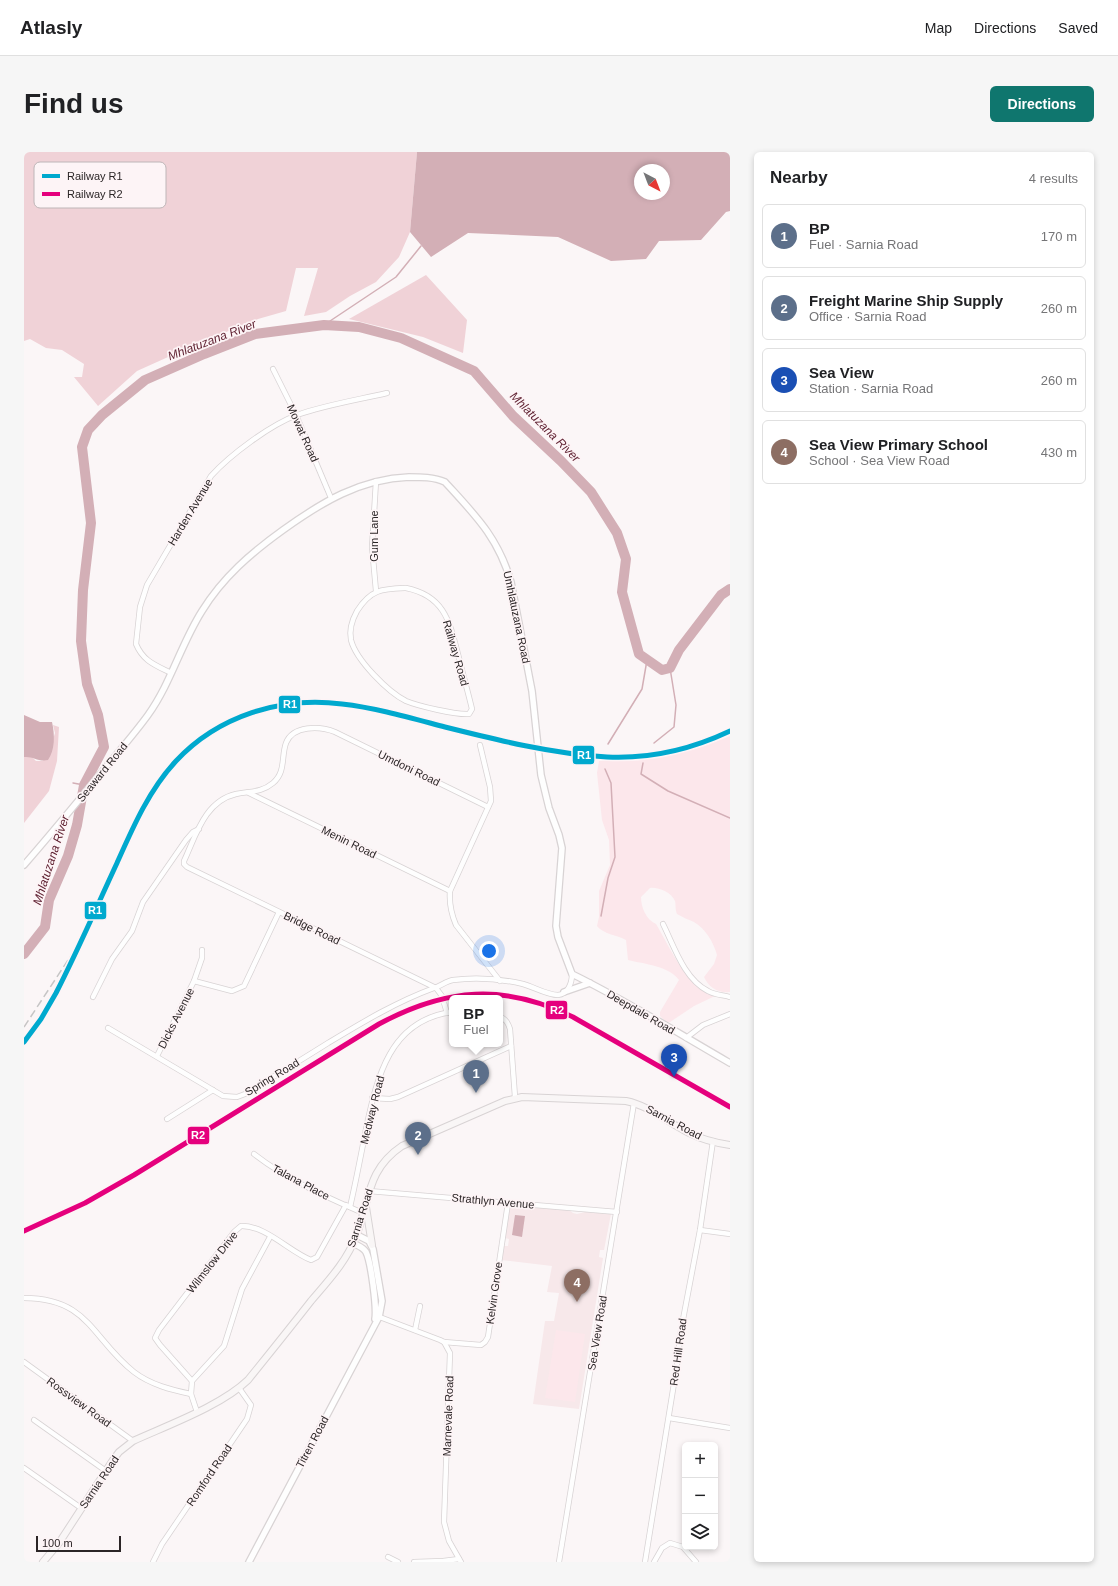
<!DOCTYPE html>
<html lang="en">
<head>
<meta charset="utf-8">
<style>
  body { margin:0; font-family:Helvetica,sans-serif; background:#f6f6f6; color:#202124 }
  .controls { position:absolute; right:12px; bottom:12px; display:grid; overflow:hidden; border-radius:6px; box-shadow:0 2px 6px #0003 }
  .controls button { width:36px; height:36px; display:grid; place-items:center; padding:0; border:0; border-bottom:1px solid #e0e0e0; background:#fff; color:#202124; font:20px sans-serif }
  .compass { position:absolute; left:610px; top:12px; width:36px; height:36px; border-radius:50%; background:#fff; box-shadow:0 2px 6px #0003; rotate:138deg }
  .scale { position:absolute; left:12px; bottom:10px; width:85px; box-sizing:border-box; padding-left:4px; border:2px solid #2b2526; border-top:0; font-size:11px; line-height:14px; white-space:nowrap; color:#2b2526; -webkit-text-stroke:3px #fdf4f6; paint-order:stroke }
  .you { position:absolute; left:465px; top:799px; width:14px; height:14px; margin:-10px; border:3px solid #fff; border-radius:50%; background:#1a73e8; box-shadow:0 0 0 6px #1a73e833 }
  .badge { display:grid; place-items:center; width:26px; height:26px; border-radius:50%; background:#0f766e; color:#fff; font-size:13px; font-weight:700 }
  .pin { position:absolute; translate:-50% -33px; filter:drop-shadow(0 1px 2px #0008) }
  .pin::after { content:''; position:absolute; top:21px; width:14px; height:12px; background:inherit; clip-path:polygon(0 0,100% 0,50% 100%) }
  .popup { position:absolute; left:425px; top:843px; width:54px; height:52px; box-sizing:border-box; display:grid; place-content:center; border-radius:6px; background:#fff; filter:drop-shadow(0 1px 3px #0005); font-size:13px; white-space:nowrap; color:#757577 }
  .popup b { font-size:15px; color:#202124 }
  .popup::after { content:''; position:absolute; left:50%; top:100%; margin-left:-8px; border:8px solid transparent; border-top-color:#fff }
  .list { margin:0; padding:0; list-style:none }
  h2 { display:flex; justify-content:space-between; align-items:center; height:52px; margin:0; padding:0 16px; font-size:17px }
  h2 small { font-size:13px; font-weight:400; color:#757577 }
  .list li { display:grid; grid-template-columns:26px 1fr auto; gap:12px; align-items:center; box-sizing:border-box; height:64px; margin:0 8px 8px; padding:0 8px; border:1px solid #e0e0e0; border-radius:6px }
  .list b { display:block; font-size:15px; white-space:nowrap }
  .list p { margin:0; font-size:13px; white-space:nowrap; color:#757577 }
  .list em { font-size:13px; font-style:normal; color:#757577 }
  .icon { flex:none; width:22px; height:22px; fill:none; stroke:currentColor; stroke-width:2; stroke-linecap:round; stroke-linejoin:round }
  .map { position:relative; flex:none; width:706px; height:1410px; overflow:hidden; border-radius:6px }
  header { display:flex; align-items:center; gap:24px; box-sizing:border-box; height:56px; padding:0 20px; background:#fff; border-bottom:1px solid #e0e0e0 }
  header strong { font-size:19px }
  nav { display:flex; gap:22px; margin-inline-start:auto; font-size:14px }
  .intro { display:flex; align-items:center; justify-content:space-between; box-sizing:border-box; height:96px; padding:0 24px }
  h1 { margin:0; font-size:28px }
  .button { padding:10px 18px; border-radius:6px; background:#0f766e; color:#fff; font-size:14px; font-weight:700 }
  main { display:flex; gap:24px; padding:0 24px }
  aside { flex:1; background:#fff; border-radius:6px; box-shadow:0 2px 6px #0003 }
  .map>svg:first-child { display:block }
  .built { fill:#f7e8ea }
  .green { fill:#fce7eb }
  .forest { fill:#f0d2d7 }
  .water { fill:#d3afb6; fill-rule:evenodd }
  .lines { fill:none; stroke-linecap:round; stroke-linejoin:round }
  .stream { stroke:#d3afb6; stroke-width:1.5 }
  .river { stroke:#d3afb6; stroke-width:10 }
  .minor-casing { stroke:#d8d3d4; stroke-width:6 }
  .tertiary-casing { stroke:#d8d3d4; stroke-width:8 }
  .secondary-casing { stroke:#d8d3d4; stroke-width:8 }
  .minor { stroke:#fefefe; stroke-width:4.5 }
  .tertiary { stroke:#fefefe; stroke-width:5.5 }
  .secondary { stroke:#f9f6f6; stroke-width:6 }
  .rail { stroke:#c6c5c5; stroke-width:1.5; stroke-dasharray:8 4; stroke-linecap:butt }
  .rail-1-casing { stroke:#fdf4f6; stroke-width:8 }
  .rail-2-casing { stroke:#fdf4f6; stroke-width:8 }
  .rail-1 { stroke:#00a9ce; stroke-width:5 }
  .rail-2 { stroke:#e5007d; stroke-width:5 }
  .labels { text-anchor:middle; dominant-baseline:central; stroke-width:3.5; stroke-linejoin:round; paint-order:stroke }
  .street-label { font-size:11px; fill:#2b2526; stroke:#fdf4f6 }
  .water-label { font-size:12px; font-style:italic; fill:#602333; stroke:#fdf4f6 }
  .key { fill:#fdf4f6; stroke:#beb6b8; stroke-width:1 }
  .key-label { font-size:11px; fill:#2b2526 }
  .line-badge { stroke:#fdf4f6; stroke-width:1.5 }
  .badge-label { font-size:11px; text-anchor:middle; font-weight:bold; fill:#fff }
</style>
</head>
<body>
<header>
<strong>Atlasly</strong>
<nav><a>Map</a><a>Directions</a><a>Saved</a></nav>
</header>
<div class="intro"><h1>Find us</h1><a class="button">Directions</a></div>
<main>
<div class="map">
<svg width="706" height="1410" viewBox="0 0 706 1410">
  <rect width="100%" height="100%" fill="#fbf6f7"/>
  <path class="built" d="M 486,1054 L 545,1058 L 549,1061 L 553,1062 L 561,1060 L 587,1062 L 580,1098 L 576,1098 L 575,1105 L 579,1106 L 555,1257 L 509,1252 L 521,1169 L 530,1169 L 535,1141 L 523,1140 L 528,1114 L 477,1108 L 479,1094 L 484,1094 L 485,1087 L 481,1086 Z"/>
  <g class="green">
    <path d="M 706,584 L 706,840 C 694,841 685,836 680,825 L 690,812 L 693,803 C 690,791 681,776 670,770 C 663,767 660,766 653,762 C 651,757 652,753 651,749 C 647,740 634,735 626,736 L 617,745 C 617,755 622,768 632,772 C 646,795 663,837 691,844 L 670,854 L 646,870 L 642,870 L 636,864 L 636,860 L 655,828 C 645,814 620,812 604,808 L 602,788 C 593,783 579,782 573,774 L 575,765 L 575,739 L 586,713 L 585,688 L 578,668 L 573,621 L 575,609 C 589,607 602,608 616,607 C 647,604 677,597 706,584 Z"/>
    <path d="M 532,1178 L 561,1182 L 551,1250 L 521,1246 Z"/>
  </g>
  <g class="forest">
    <path d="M 0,0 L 393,0 L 386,80 L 375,105 L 352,130 L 326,144 L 302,160 L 280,164 L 294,116 L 272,116 L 262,159 L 234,167 L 173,192 L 113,219 L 74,254 L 50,225 L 58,225 L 60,212 L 38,198 L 22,196 L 6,187 L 0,189 Z"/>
    <path d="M 402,123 L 443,168 L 439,201 L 399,185 L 325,167 Z"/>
    <path d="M 29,573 L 35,575 L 33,609 L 25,639 L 0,671 L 0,604 L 7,604 L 12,609 L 18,609 L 23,606 L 31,581 Z"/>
  </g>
  <g class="water">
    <path d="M 393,0 L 706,0 L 706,59 L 702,60 L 677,88 L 635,89 L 622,107 L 587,109 L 534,85 L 444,81 L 407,105 L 386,80 ZM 616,18 L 640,18 L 640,42 L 616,42 Z"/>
    <path d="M 0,563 L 16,570 L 28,570 C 31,583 31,598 24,608 C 14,610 9,604 0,605 Z"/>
    <path d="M 491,1063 L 501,1064 L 498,1085 L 488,1083 Z"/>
  </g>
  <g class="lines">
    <g class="stream">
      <path d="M 300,173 L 372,125 L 397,94"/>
      <path d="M 630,591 L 650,575 L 652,553 L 646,516"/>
      <path d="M 584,592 L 618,537 L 623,508"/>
      <path d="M 619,611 L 617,622 L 644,639 L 706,666"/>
      <path d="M 49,631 L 60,633"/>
      <path d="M 577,764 L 584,726 L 591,705 L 587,631 L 581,617"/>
    </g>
    <path class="river" d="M 0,802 L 21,775 L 25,748 L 44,704 L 53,673 L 60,633 L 80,595 L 74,563 L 63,532 L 57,489 L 59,438 L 67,371 L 58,295 L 64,278 L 78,263 L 121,228 L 180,202 L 231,182 L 300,173 L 335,175 L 377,186 L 450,219 L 489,264 L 537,309 L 567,340 L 593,381 L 602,407 L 598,440 L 615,502 L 638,518 L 646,516 L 655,498 L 697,443 L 706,437"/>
    <g class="minor-casing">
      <g id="minor">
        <path d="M 249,217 L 272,263 L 307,346"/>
        <path d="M 382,436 C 422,444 426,472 435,506 C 439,523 444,540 448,557 L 445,562 C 432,563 394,554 382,549 C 364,540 332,508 327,488 C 325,478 328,468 333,459 C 347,437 358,437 382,436 Z"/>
        <path d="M 352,439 L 348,395 L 352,329"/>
        <path d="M 147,521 C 131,513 119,509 112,492 L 116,455 L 123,433 L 187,324 C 206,303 246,273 273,263 C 301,253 333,248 363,241"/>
        <path d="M 456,593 L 466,635 L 467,649 L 426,739 C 425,751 427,761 432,773 L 476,829"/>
        <path d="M 225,641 L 426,739"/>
        <path d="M 639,772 C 650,794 660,827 684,839 C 691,843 699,843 706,845"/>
        <path d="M 170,829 L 208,839 L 220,834 L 255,760"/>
        <path d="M 69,845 L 88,807 L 108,779 L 119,750 L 162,688 L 169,680 L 175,677"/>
        <path d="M 423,861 L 418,844 L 412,836 L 163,715 L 160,712 L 160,709 C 172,683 181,649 212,642 C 226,639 237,641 249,631 C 262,620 257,605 262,591 C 269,573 296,574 311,580 L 464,655"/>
        <path d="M 476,865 C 482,867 484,871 486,877 L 491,945"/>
        <path d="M 84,876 L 199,944 L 213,945 L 221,942 C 249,925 277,908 304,891 C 339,870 372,850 410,836 C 417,834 422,829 429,828 C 451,825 477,827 499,832 C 510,835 523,843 534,843 C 544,842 548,831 548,822"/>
        <path d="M 662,886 L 679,873 L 706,862"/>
        <path d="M 133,904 L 170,829 L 178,806 L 178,798"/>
        <path d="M 348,946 L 366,947 L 374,945 L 487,894"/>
        <path d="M 143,967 L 189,938"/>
        <path d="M 230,1002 C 262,1027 302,1045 339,1061"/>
        <path d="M 345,1039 L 593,1060"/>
        <path d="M 326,1055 C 332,1029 337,1003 342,977 C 353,925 366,868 428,860"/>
        <path d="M 676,1078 L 706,1082"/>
        <path d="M 0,1146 C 65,1146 68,1187 110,1220 C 127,1233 148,1238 167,1242"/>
        <path d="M 353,1164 L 416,1188 L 420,1190 L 426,1201 L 420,1370 L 425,1389 L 437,1410"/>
        <path d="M 391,1178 L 396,1154"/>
        <path d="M 420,1190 L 457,1193 L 461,1190 L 464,1185 L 484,1051"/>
        <path d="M 0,1210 L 109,1289"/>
        <path d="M 168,1229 L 136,1193 L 131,1186 L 135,1178 L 210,1080 L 217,1074 C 241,1073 266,1100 287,1108 L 293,1105 L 322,1053"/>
        <path d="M 173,1260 L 167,1242 L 168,1229 L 200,1194 L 218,1137 L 246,1085"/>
        <path d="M 645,1266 L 706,1276"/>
        <path d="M 10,1268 L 82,1319"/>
        <path d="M 0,1316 L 57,1356"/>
        <path d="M 364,1405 L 374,1410"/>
        <path d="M 129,1410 L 138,1392 L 223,1267 L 227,1253 L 215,1236"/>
        <path d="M 390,1410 L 419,1409 L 435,1407"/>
        <path d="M 535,1410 L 610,951"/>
        <path d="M 621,1410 L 653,1213 L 657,1178 L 676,1078 L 689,989"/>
        <path d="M 630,1410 L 638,1396 L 646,1391 L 659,1395 L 672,1410"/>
      </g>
    </g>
    <g class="tertiary-casing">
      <g id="tertiary">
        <path d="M 0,713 C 28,681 55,648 82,615 C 96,598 111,581 124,563 C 147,531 157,492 178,459 C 199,425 227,401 259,378 C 298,350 336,327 385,325 C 397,325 410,325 421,330 C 451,363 474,385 487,430 L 508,539 L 517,623 L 525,656 L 535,683 L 538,696 L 532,774 L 534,785 L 548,822 C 603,849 654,881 706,911"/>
        <path d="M 540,840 L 566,831"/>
        <path d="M 329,1091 C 334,1094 339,1095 342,1100 C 347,1110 353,1156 351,1167"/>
        <path d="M 225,1410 L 355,1165 L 358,1149 L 349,1097 L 345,1089 L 333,1083"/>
      </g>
    </g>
    <g class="secondary-casing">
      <g id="secondary">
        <path d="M 342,1055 L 348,1093"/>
        <path d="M 19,1410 L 35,1391 L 89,1308 L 95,1300 L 109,1289 C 144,1273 197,1254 224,1228 C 245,1202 266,1176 287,1149 C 304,1129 323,1109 332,1084 C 346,1049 342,1018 378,994 L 481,949 L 498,945 L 602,949 C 626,954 643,970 665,981 C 677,987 692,991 706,993"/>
      </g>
    </g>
    <use href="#minor" class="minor"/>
    <use href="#tertiary" class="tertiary"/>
    <use href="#secondary" class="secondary"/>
    <path class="rail" d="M 0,875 L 50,799 L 65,771"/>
    <g class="rail-1-casing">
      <path id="rail-1" d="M 0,890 L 17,867 L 32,841 C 54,798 73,754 93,711 C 109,675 125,638 152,609 C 194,564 257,544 318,552 C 353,556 387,566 421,575 C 473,588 529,602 583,605 C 625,607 668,597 706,579"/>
    </g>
    <g class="rail-2-casing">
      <path id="rail-2" d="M 0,1079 L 61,1051 L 110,1023 L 355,872 C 422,836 480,831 549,865 L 706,955"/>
    </g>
    <use href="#rail-1" class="rail-1"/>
    <use href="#rail-2" class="rail-2"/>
  </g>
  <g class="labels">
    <g class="street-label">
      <text transform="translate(279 281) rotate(66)">Mowat Road</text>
      <text transform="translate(166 360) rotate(-59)">Harden Avenue</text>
      <text transform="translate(350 384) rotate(-90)">Gum Lane</text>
      <text transform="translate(493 465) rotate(78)">Umhlatuzana Road</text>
      <text transform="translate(432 501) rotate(74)">Railway Road</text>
      <text transform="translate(385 616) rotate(26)">Umdoni Road</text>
      <text transform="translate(78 620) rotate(-51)">Seaward Road</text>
      <text transform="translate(325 690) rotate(26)">Menin Road</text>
      <text transform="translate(288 776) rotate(26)">Bridge Road</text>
      <text transform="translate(617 860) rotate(30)">Deepdale Road</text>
      <text transform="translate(152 866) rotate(-63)">Dicks Avenue</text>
      <text transform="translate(248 925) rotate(-31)">Spring Road</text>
      <text transform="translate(348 958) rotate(-76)">Medway Road</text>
      <text transform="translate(650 970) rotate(28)">Sarnia Road</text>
      <text transform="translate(277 1030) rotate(28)">Talana Place</text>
      <text transform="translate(469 1049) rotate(5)">Strathlyn Avenue</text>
      <text transform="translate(336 1066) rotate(-72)">Sarnia Road</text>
      <text transform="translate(188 1110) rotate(-52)">Wilmslow Drive</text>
      <text transform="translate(470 1141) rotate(-82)">Kelvin Grove</text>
      <text transform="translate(573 1181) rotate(-81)">Sea View Road</text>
      <text transform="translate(654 1200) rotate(-82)">Red Hill Road</text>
      <text transform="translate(55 1250) rotate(36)">Rossview Road</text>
      <text transform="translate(424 1264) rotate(-88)">Marnevale Road</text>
      <text transform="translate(288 1290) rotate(-62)">Titren Road</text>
      <text transform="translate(185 1323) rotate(-56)">Romford Road</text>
      <text transform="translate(75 1330) rotate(-56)">Sarnia Road</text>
    </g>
    <g class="water-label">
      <text transform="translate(188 188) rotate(-21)">Mhlatuzana River</text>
      <text transform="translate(521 275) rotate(45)">Mhlatuzana River</text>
      <text transform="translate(27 708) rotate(-72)">Mhlatuzana River</text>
    </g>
  </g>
  <rect x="10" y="10" width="132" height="46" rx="6" class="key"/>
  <rect x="18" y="22" width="18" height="4" fill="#00a9ce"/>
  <rect x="18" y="40" width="18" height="4" fill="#e5007d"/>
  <g class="key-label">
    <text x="43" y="28">Railway R1</text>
    <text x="43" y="46">Railway R2</text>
  </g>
  <g class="line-badge">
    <rect x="254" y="543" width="23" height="19" rx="4" fill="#00a9ce"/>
    <rect x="548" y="593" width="23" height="20" rx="4" fill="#00a9ce"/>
    <rect x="60" y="749" width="23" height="19" rx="4" fill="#00a9ce"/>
    <rect x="521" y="848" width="23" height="20" rx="4" fill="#e5007d"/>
    <rect x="163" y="974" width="23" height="19" rx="4" fill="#e5007d"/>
  </g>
  <g class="badge-label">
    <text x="266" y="556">R1</text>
    <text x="560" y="607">R1</text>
    <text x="71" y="762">R1</text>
    <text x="533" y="862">R2</text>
    <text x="174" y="987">R2</text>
  </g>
</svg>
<div class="controls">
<button>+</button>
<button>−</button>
<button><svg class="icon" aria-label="layers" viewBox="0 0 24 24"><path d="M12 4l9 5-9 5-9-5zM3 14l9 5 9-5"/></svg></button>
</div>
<svg class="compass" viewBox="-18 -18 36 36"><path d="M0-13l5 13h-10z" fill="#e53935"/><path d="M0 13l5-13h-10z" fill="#757577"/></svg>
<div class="scale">100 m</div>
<div class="you"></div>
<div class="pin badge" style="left:452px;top:941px;background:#5c6f8a">1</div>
<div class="popup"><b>BP</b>Fuel</div>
<div class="pin badge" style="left:394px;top:1003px;background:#5c6f8a">2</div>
<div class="pin badge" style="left:650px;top:925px;background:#1a4fb4">3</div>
<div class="pin badge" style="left:553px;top:1150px;background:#8d6e63">4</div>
</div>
<aside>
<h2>Nearby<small>4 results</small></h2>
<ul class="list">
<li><span class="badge" style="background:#5c6f8a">1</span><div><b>BP</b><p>Fuel · Sarnia Road</p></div><em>170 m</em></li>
<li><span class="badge" style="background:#5c6f8a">2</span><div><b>Freight Marine Ship Supply</b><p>Office · Sarnia Road</p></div><em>260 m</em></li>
<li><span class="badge" style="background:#1a4fb4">3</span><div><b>Sea View</b><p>Station · Sarnia Road</p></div><em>260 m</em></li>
<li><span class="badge" style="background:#8d6e63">4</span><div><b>Sea View Primary School</b><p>School · Sea View Road</p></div><em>430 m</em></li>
</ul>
</aside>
</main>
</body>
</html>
